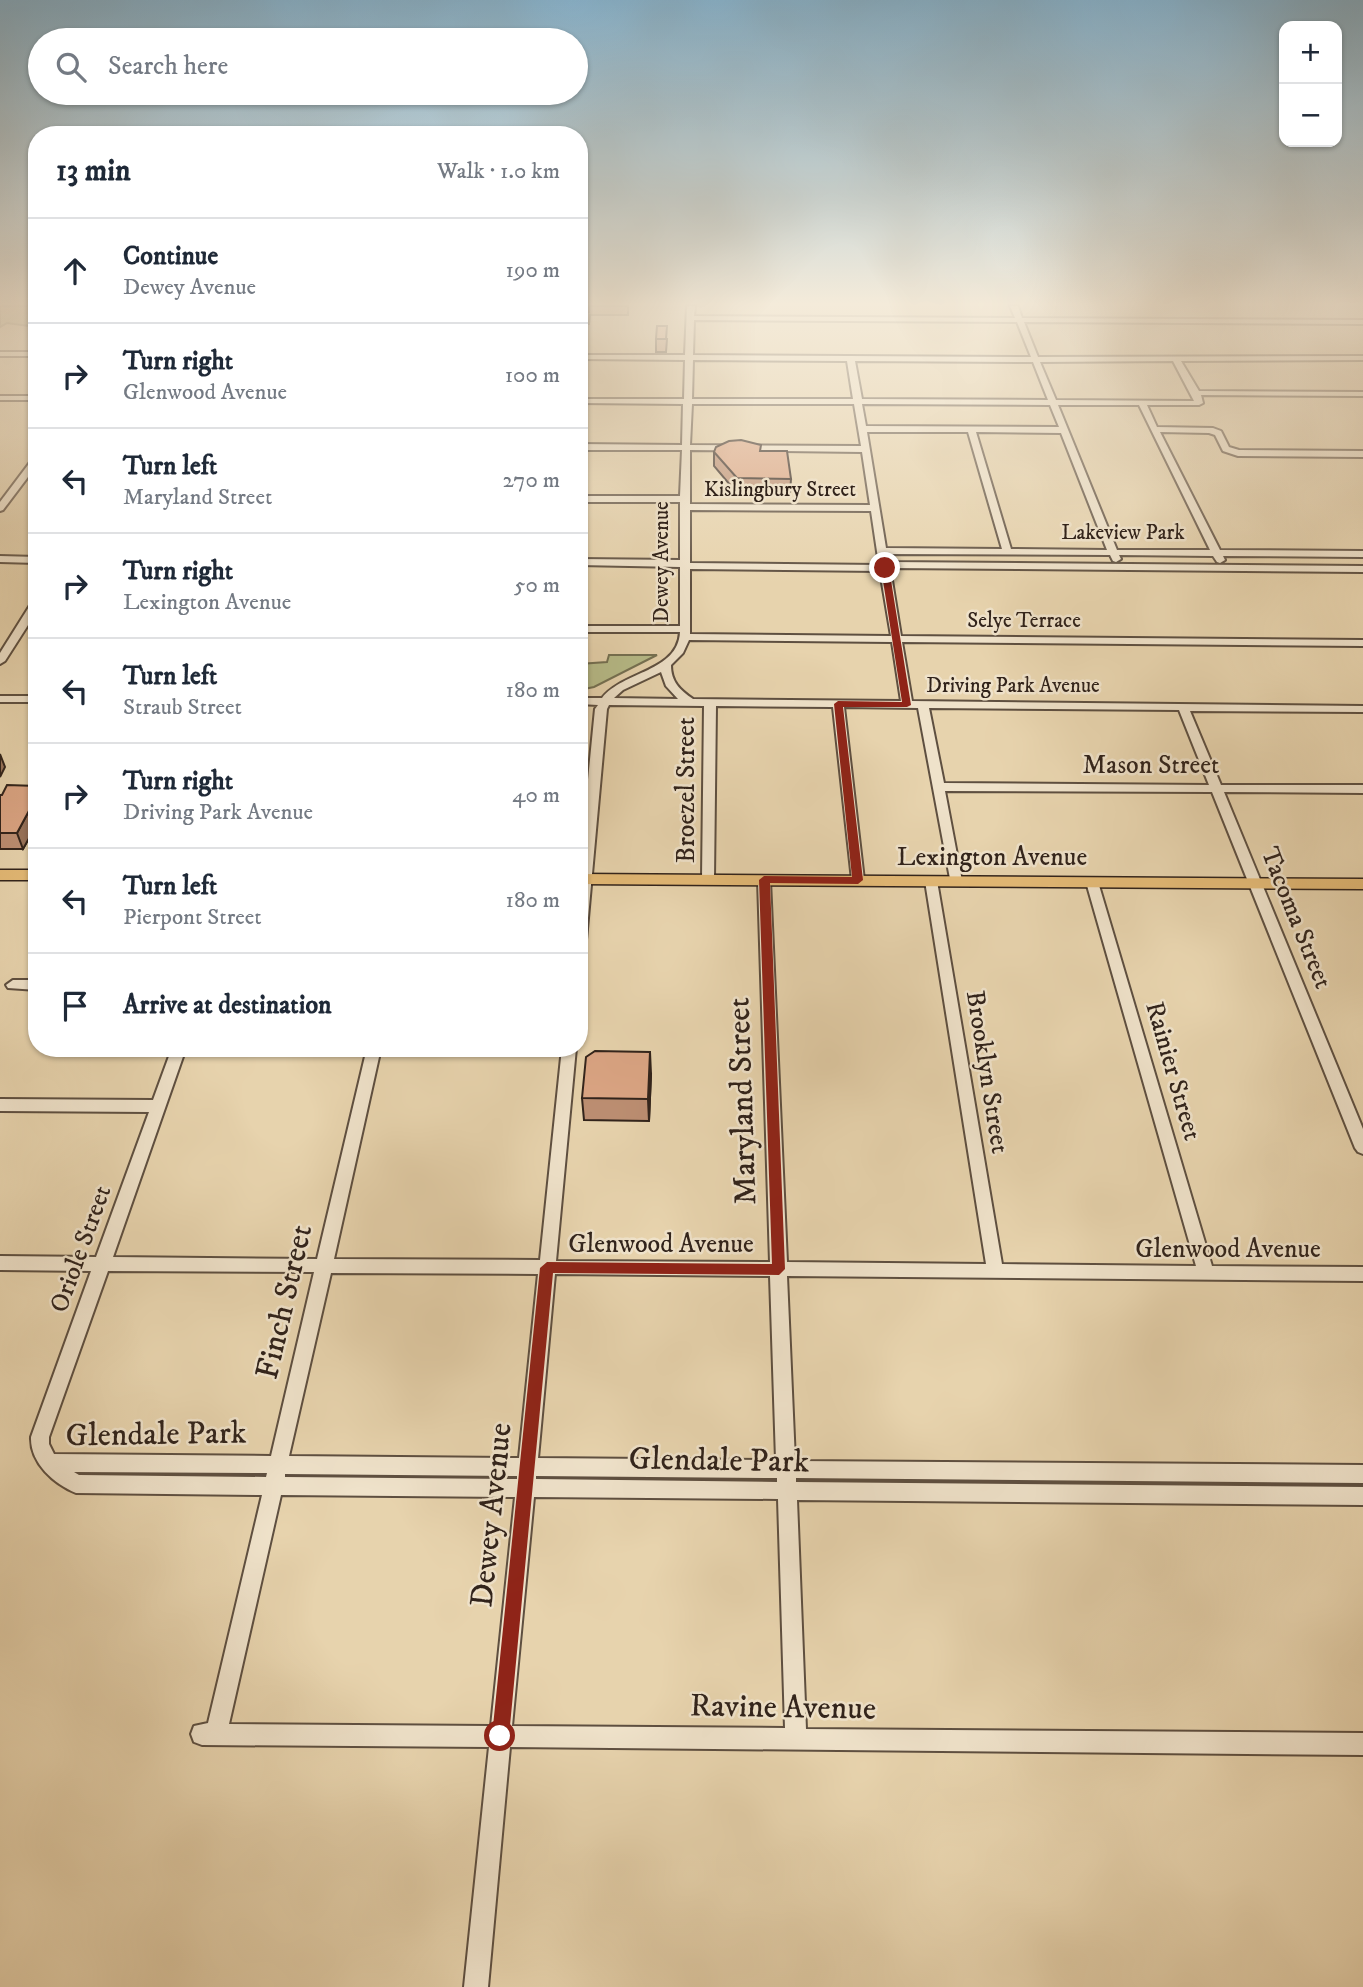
<!DOCTYPE html>
<html lang="en">
<head>
<meta charset="utf-8">
<style>
  body { margin:0; font-family:"IM FELL DW Pica",serif; background:#f2f2f3; color:#1f2937 }
  .controls { position:absolute; right:21px; top:21px; display:grid; overflow:hidden; border-radius:14px; box-shadow:0 2px 5px #0004 }
  .controls button { width:63px; height:63px; display:grid; place-items:center; padding:0; border:0; border-bottom:2px solid #e0e1e3; background:#fff; color:#1f2937; font:35px sans-serif }
  .stop { position:absolute; width:21px; height:21px; margin:-16px; border:5px solid #8f2418; border-radius:50%; background:#fff }
  .stop.end { background:#8f2418; border-color:#fff; box-shadow:0 2px 7px #0008 }
  .list { margin:0; padding:0; list-style:none }
  h2 { display:flex; justify-content:space-between; align-items:center; height:91px; margin:0; padding:0 28px; font-size:30px }
  h2 small { font-size:23px; font-weight:400; color:#747a83 }
  .list li { display:grid; grid-template-columns:46px 1fr auto; gap:21px; align-items:center; box-sizing:border-box; height:105px; padding:0 28px; border-top:2px solid #e0e1e3 }
  .list b { display:block; font-size:26px; white-space:nowrap }
  .list p { margin:0; font-size:23px; white-space:nowrap; color:#747a83 }
  .list em { font-size:23px; font-style:normal; color:#747a83 }
  .icon { flex:none; width:38px; height:38px; fill:none; stroke:currentColor; stroke-width:2; stroke-linecap:round; stroke-linejoin:round }
  .map { position:relative; flex:none; width:1363px; height:1987px; overflow:hidden }
  .search { position:absolute; background:#fff; box-shadow:0 2px 5px #0004; left:28px; top:28px; width:560px; height:77px; display:flex; align-items:center; gap:18px; box-sizing:border-box; padding:0 24px; border-radius:38px; color:#747a83; font-size:26px }
  .panel { position:absolute; background:#fff; box-shadow:0 2px 5px #0004; left:28px; top:126px; width:560px; height:931px; border-radius:28px }
  .map>svg:first-child { display:block }
  .green { fill:#b7bc89; stroke:#747052; stroke-width:2 }
  .lines { fill:none; stroke-linecap:round; stroke-linejoin:round }
  .minor-casing { stroke:#5e4f40; stroke-width:4 }
  .major-casing { stroke:#31231b; stroke-width:3 }
  .minor { fill:#efe2ca; fill-rule:evenodd }
  .major { fill:#e4ba76; fill-rule:evenodd }
  .wall { fill:#bc8e72; stroke:#31231b; stroke-width:2 }
  .shaded-wall { fill:#99745c; stroke:#31231b; stroke-width:2 }
  .building { fill:#dba584; stroke:#31231b; stroke-width:2 }
  .route { fill:#8f2418 }
  .labels { text-anchor:middle; dominant-baseline:central; stroke-width:5; stroke-linejoin:round; paint-order:stroke }
  .far-street-label { font-size:21px; fill:#31231b; stroke:#efe2ca }
  .street-label { font-size:26px; fill:#31231b; stroke:#efe2ca }
  .near-street-label { font-size:32px; fill:#31231b; stroke:#efe2ca }
</style>
</head>
<body>
<div class="map">
<svg width="1363" height="1987" viewBox="0 0 1363 1987">
  <rect width="100%" height="100%" fill="#e7d3ad"/>
  <filter id="stains"><feTurbulence type="fractalNoise" baseFrequency=".00286" numOctaves="4"/><feColorMatrix values="0 0 0 0 .2 0 0 0 0 .09 0 0 0 0 .02 0 0 0 .5 -.17"/></filter>
  <radialGradient id="worn" r=".72"><stop offset=".6" stop-color="#630" stop-opacity="0"/><stop offset="1" stop-color="#630" stop-opacity=".3"/></radialGradient>
  <g class="green">
    <path d="M 0,306 L 37,306 L 37,327 L 7,323 L 0,327 Z"/>
    <path d="M 609,655 L 657,655 L 594,687 L 579,690 L 579,664 L 607,662 Z"/>
  </g>
  <g class="lines">
    <g class="minor-casing">
      <g id="minor">
        <path d="M 687,306 L 695,306 L 694,316 L 1015,318 L 1010,306 L 1018,306 L 1022,318 L 1363,320 L 1363,324 L 1024,322 L 1038,357 L 1363,356 L 1363,360 L 1181,361 L 1199,391 L 1363,392 L 1363,396 L 1201,395 L 1203,403 L 1199,405 L 1147,405 L 1157,427 L 1213,428 L 1221,431 L 1229,447 L 1239,450 L 1363,451 L 1363,457 L 1238,456 L 1223,451 L 1215,435 L 1209,433 L 1160,432 L 1220,550 L 1363,551 L 1363,557 L 1223,556 L 1225,560 L 1220,563 L 1217,562 L 1213,556 L 1119,555 L 1121,559 L 1116,562 L 1113,561 L 1110,555 L 887,554 L 889,562 L 1363,566 L 1363,572 L 890,568 L 901,636 L 1363,640 L 1363,646 L 902,642 L 912,701 L 1363,706 L 1363,712 L 1190,711 L 1221,785 L 1363,785 L 1363,793 L 1224,792 L 1363,1129 L 1363,1154 L 1358,1152 L 1355,1148 L 1212,792 L 945,791 L 962,881 L 961,884 L 951,884 L 918,708 L 844,707 L 864,880 L 858,884 L 852,880 L 833,707 L 716,706 L 714,879 L 708,883 L 702,879 L 704,706 L 609,705 L 607,709 L 586,940 L 579,944 L 579,870 L 595,709 L 598,705 L 579,704 L 579,698 L 602,698 C 623,671 678,672 680,632 L 579,632 L 579,626 L 680,626 L 680,567 L 579,565 L 579,559 L 680,560 L 680,502 L 579,502 L 579,496 L 680,496 L 682,450 L 579,450 L 579,444 L 682,445 L 683,404 L 579,403 L 579,399 L 684,399 L 685,360 L 579,359 L 579,355 L 685,355 ZM 694,320 L 1017,322 L 1031,357 L 693,355 ZM 693,360 L 847,361 L 853,399 L 692,399 ZM 855,361 L 1033,362 L 1048,400 L 862,399 ZM 1173,361 L 1194,401 L 1056,400 L 1040,362 ZM 692,404 L 854,404 L 861,446 L 690,445 ZM 862,404 L 1050,405 L 1059,427 L 866,426 ZM 1058,405 L 1139,405 L 1210,550 L 1117,550 ZM 867,432 L 968,432 L 1002,549 L 886,548 ZM 976,432 L 1061,433 L 1107,550 L 1011,549 ZM 690,450 L 862,452 L 870,505 L 690,504 ZM 690,510 L 871,511 L 879,565 L 690,563 ZM 690,569 L 880,571 L 891,636 L 690,634 ZM 689,640 L 892,642 L 901,701 L 693,699 C 680,690 671,682 671,665 L 683,653 ZM 661,672 L 666,686 L 678,699 L 614,698 L 623,690 ZM 929,708 L 1179,710 L 1209,785 L 944,783 Z"/>
        <rect x="0" y="352" width="37" height="4"/>
        <rect x="0" y="396" width="37" height="4"/>
        <path d="M 37,456 L 37,465 L 3,510 L 0,511 L 0,502 L 34,457 Z"/>
        <path d="M 0,556 L 37,557 L 37,563 L 0,562 Z"/>
        <path d="M 37,599 L 37,611 L 5,661 L 0,664 L 0,653 L 32,602 Z"/>
        <rect x="0" y="696" width="37" height="6"/>
        <path d="M 764,876 L 770,880 L 787,1262 L 986,1264 L 925,881 L 931,877 L 937,881 L 1002,1264 L 1196,1266 L 1086,882 L 1092,878 L 1098,882 L 1212,1266 L 1363,1267 L 1363,1281 L 787,1276 L 795,1461 L 1363,1465 L 1363,1483 L 796,1478 L 796,1482 L 1363,1487 L 1363,1505 L 797,1500 L 806,1729 L 1363,1733 L 1363,1755 L 510,1747 L 488,1987 L 464,1987 L 489,1747 L 202,1745 L 194,1742 L 191,1734 L 194,1726 L 208,1723 L 262,1495 L 76,1493 C 54,1484 30,1463 31,1437 L 91,1271 L 0,1270 L 0,1256 L 96,1257 L 149,1112 L 0,1111 L 0,1099 L 153,1100 L 172,1048 L 186,1048 L 113,1257 L 317,1259 L 367,1048 L 381,1048 L 334,1259 L 540,1260 L 562,1048 L 576,1048 L 556,1261 L 770,1262 L 758,880 ZM 108,1271 L 314,1272 L 271,1456 L 54,1454 L 49,1444 L 49,1437 ZM 331,1273 L 538,1274 L 519,1458 L 289,1456 ZM 555,1274 L 770,1276 L 776,1460 L 538,1458 ZM 74,1472 L 267,1473 L 266,1477 L 79,1475 ZM 285,1474 L 517,1476 L 517,1479 L 285,1477 ZM 536,1476 L 777,1478 L 777,1482 L 536,1479 ZM 281,1495 L 515,1497 L 491,1726 L 229,1724 ZM 534,1497 L 778,1499 L 785,1728 L 512,1726 Z"/>
        <path d="M 13,980 L 37,980 L 37,990 L 8,988 L 6,985 Z"/>
      </g>
    </g>
    <g class="major-casing">
      <g id="major">
        <rect x="0" y="870" width="37" height="10"/>
        <path d="M 579,874 L 1363,879 L 1363,889 L 579,884 Z"/>
      </g>
    </g>
    <use href="#minor" class="minor"/>
    <use href="#major" class="major"/>
  </g>
  <g class="wall">
    <path d="M 579,306 L 628,306 L 628,315 L 590,315 L 589,324 L 579,324 Z"/>
    <path d="M 656,339 L 667,339 L 666,352 L 656,352 Z"/>
    <path d="M 761,451 L 791,479 L 790,493 L 736,492 L 714,466 L 714,452 Z"/>
    <path d="M 0,795 L 37,796 L 37,824 L 23,849 L 0,849 Z"/>
    <path d="M 651,1074 L 649,1121 L 584,1120 L 582,1098 Z"/>
  </g>
  <g class="shaded-wall">
    <path d="M 0,754 L 5,767 L 0,777 Z"/>
    <path d="M 37,796 L 37,824 L 23,849 L 17,833 Z"/>
    <path d="M 650,1052 L 651,1074 L 649,1121 L 648,1099 Z"/>
  </g>
  <g class="building">
    <rect x="579" y="306" width="10" height="6"/>
    <path d="M 657,326 L 667,326 L 666,339 L 656,339 Z"/>
    <path d="M 741,440 L 761,445 L 760,451 L 787,451 L 791,479 L 737,478 L 714,452 L 716,447 L 729,441 Z"/>
    <path d="M 7,785 L 37,786 L 37,796 L 17,833 L 0,833 L 0,795 L 2,795 Z"/>
    <path d="M 595,1051 L 650,1052 L 648,1099 L 582,1098 L 586,1057 Z"/>
  </g>
  <linearGradient id="sky" x2="0" y2="1"><stop stop-color="#87b5d1"/><stop offset="0.52" stop-color="#f4ebda"/><stop offset="1" stop-color="#f4ebda" stop-opacity="0"/></linearGradient>
  <rect width="1363" height="584" fill="url(#sky)"/>
  <path class="route" d="M 885,565 L 889,568 L 911,705 L 907,707 L 843,707 L 863,880 L 858,884 L 770,883 L 785,1269 L 779,1275 L 553,1273 L 509,1736 L 507,1742 L 500,1745 L 494,1742 L 492,1736 L 540,1268 L 547,1262 L 772,1264 L 759,880 L 764,876 L 852,877 L 834,704 L 838,701 L 902,702 L 881,568 Z"/>
  <g class="labels">
    <g class="far-street-label">
      <text x="780" y="490">Kislingbury Street</text>
      <text x="1123" y="533">Lakeview Park</text>
      <text transform="translate(662 562) rotate(-90)">Dewey Avenue</text>
      <text x="1024" y="621">Selye Terrace</text>
      <text x="1013" y="686">Driving Park Avenue</text>
    </g>
    <g class="street-label">
      <text x="1151" y="765">Mason Street</text>
      <text transform="translate(686 790) rotate(-90)">Broezel Street</text>
      <text x="992" y="857">Lexington Avenue</text>
      <text transform="translate(1296 918) rotate(68)">Tacoma Street</text>
      <text transform="translate(1173 1071) rotate(74)">Rainier Street</text>
      <text transform="translate(987 1072) rotate(81)">Brooklyn Street</text>
      <text x="661" y="1244">Glenwood Avenue</text>
      <text transform="translate(81 1249) rotate(-70)">Oriole Street</text>
      <text x="1228" y="1249">Glenwood Avenue</text>
    </g>
    <g class="near-street-label">
      <text transform="translate(743 1101) rotate(-92)">Maryland Street</text>
      <text transform="translate(285 1302) rotate(-77)">Finch Street</text>
      <text transform="translate(156 1435) rotate(-1)">Glendale Park</text>
      <text transform="translate(719 1461) rotate(1)">Glendale Park</text>
      <text transform="translate(492 1515) rotate(-84)">Dewey Avenue</text>
      <text transform="translate(783 1708) rotate(1)">Ravine Avenue</text>
    </g>
  </g>
  <rect width="100%" height="100%" filter="url(#stains)"/>
  <rect width="100%" height="100%" fill="url(#worn)"/>
</svg>
<div class="controls">
<button>+</button>
<button>−</button>
</div>
<div class="stop" style="left:500px;top:1736px"></div>
<div class="stop end" style="left:885px;top:568px"></div>
<div class="search"><svg class="icon" aria-label="search" viewBox="0 0 24 24"><circle cx="10" cy="10" r="6"/><path d="M15 15l6 6"/></svg>Search here</div>
<section class="panel">
<h2>13 min<small>Walk · 1.0 km</small></h2>
<ul class="list">
<li><svg class="icon" aria-label="ahead" viewBox="0 0 24 24"><path d="M12 20V5M6 11l6-6 6 6"/></svg><div><b>Continue</b><p>Dewey Avenue</p></div><em>190 m</em></li>
<li><svg class="icon" aria-label="right" viewBox="0 0 24 24"><path d="M7 20v-9h11M14 6l5 5-5 5"/></svg><div><b>Turn right</b><p>Glenwood Avenue</p></div><em>100 m</em></li>
<li><svg class="icon" aria-label="left" viewBox="0 0 24 24"><path d="M17 20v-9H6M10 6l-5 5 5 5"/></svg><div><b>Turn left</b><p>Maryland Street</p></div><em>270 m</em></li>
<li><svg class="icon" aria-label="right" viewBox="0 0 24 24"><path d="M7 20v-9h11M14 6l5 5-5 5"/></svg><div><b>Turn right</b><p>Lexington Avenue</p></div><em>50 m</em></li>
<li><svg class="icon" aria-label="left" viewBox="0 0 24 24"><path d="M17 20v-9H6M10 6l-5 5 5 5"/></svg><div><b>Turn left</b><p>Straub Street</p></div><em>180 m</em></li>
<li><svg class="icon" aria-label="right" viewBox="0 0 24 24"><path d="M7 20v-9h11M14 6l5 5-5 5"/></svg><div><b>Turn right</b><p>Driving Park Avenue</p></div><em>40 m</em></li>
<li><svg class="icon" aria-label="left" viewBox="0 0 24 24"><path d="M17 20v-9H6M10 6l-5 5 5 5"/></svg><div><b>Turn left</b><p>Pierpont Street</p></div><em>180 m</em></li>
<li><svg class="icon" aria-label="arrive" viewBox="0 0 24 24"><path d="M6 21V4h12l-3 4 3 4H6"/></svg><div><b>Arrive at destination</b></div></li>
</ul>
</section>
</div>
</body>
</html>
